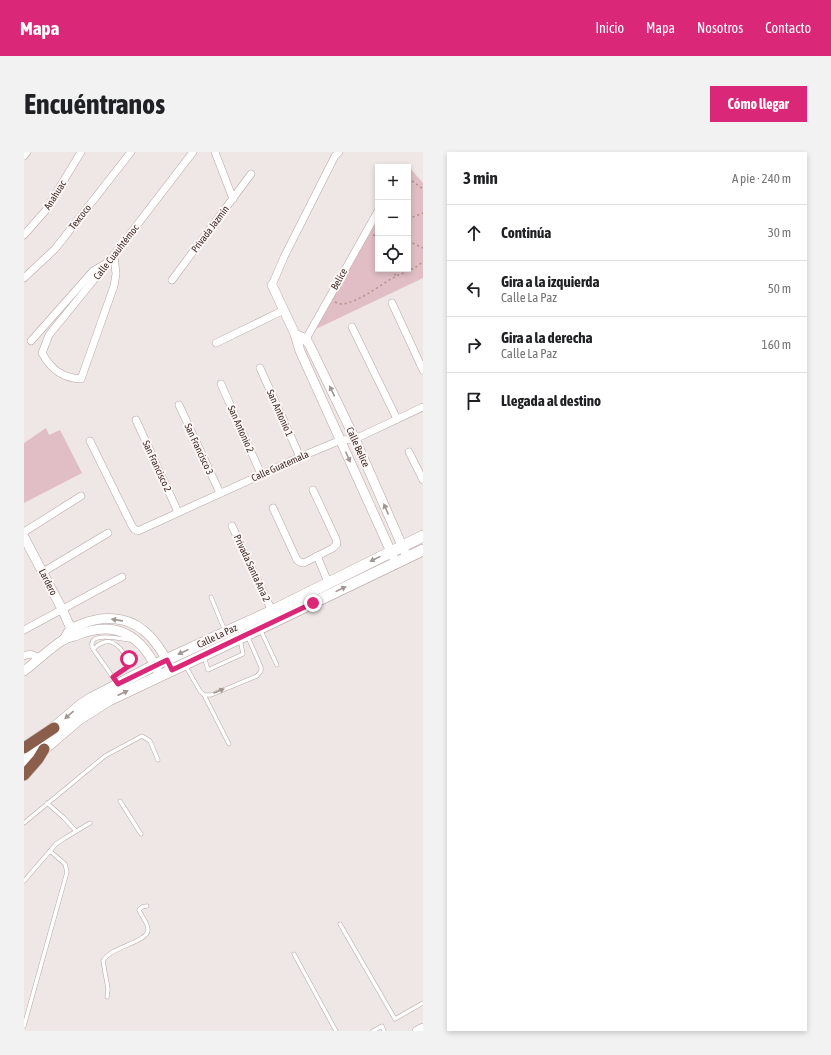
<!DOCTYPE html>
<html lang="es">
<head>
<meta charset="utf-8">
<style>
  body { margin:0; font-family:"Asap Condensed",sans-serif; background:#f2f2f2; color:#202124 }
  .controls { position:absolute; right:12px; top:12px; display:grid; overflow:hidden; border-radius:0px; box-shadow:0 2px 6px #0003 }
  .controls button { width:36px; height:36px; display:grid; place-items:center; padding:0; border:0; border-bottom:1px solid #e0e0e0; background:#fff; color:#202124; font:20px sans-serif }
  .stop { position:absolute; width:12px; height:12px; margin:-9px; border:3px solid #db2777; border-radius:50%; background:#fff }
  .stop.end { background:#db2777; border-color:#fff; box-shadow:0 1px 4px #0008 }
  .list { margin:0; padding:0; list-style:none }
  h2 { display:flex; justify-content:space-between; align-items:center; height:52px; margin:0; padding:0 16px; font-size:17px }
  h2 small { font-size:13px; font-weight:400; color:#757577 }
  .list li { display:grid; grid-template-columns:26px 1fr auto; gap:12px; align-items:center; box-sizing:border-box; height:56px; padding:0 16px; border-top:1px solid #e0e0e0 }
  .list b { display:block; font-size:15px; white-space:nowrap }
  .list p { margin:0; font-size:13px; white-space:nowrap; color:#757577 }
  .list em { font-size:13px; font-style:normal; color:#757577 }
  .icon { flex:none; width:22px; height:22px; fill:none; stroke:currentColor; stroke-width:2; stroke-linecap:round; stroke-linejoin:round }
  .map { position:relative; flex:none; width:399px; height:879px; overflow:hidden; border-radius:0px }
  header { display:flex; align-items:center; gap:24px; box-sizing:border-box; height:56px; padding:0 20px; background:#db2777; color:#fff }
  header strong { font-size:19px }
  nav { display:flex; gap:22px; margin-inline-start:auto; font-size:14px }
  .intro { display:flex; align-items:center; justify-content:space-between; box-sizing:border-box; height:96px; padding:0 24px }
  h1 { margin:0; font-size:28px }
  .button { padding:10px 18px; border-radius:0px; background:#db2777; color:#fff; font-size:14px; font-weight:700 }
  main { display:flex; gap:24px; padding:0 24px }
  aside { flex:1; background:#fff; border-radius:0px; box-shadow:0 2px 6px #0003 }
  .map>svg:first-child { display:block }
  .green { fill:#e1bec6 }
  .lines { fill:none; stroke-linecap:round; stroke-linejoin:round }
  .service-casing { stroke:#b5a6a4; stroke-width:4.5 }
  .minor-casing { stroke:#b5a6a4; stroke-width:8 }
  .tertiary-casing { stroke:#b5a6a4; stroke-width:10 }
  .secondary-casing { stroke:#b6a29e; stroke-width:12 }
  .trunk-casing { stroke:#cac4c1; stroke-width:12 }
  .path { stroke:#b48f85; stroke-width:1.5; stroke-dasharray:2 3; stroke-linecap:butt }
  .service { stroke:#fff; stroke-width:3.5 }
  .minor { stroke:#fff; stroke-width:7 }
  .tertiary { stroke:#fff; stroke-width:9 }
  .secondary { stroke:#fff; stroke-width:11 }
  .trunk { stroke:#8b5e4c; stroke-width:11 }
  .oneway { fill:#a19591 }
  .route { stroke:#db2777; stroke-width:5 }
  .labels { text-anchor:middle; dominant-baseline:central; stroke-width:4; stroke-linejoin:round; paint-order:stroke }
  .street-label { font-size:10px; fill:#432b23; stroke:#fbf7f7 }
</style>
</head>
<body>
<header>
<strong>Mapa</strong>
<nav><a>Inicio</a><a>Mapa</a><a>Nosotros</a><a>Contacto</a></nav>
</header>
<div class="intro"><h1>Encuéntranos</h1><a class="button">Cómo llegar</a></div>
<main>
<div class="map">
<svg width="399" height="879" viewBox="0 0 399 879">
  <rect width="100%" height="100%" fill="#efe6e6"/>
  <g class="green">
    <path d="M 384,14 L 399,31 L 399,126 L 292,177 L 354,67 L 354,117 L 384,117 Z"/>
    <path d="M 22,276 L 25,283 L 36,278 L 58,321 L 0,351 L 0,291 Z"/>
  </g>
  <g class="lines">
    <g class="service-casing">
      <g id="service">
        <path d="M 187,445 L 201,479"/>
        <path d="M 236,477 L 253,513"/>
        <path d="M 69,497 C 82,486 89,487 100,501 C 103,505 107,508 105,514 L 89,525"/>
        <path d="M 180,504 L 184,518 L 219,502 L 216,487"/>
        <path d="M 161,513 L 176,539 L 180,543 L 187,543 L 233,524 L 237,519 L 237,515 L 223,483"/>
        <path d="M 93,531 L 69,497 C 61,478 97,487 106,488"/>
        <path d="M 180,543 L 205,592"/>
        <path d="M 96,649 L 117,682"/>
        <path d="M 23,651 L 39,665 L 52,679"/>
        <path d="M 0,671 L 81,604 L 118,584 L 126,589 L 134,608"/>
        <path d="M 0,729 L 32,692 L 41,686 L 66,671"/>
        <path d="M 316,772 L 371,867 L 399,851"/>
        <path d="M 270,802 L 312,879"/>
        <path d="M 83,845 L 84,837 L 79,809 C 86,795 124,790 124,778 C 124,770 117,764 115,758 L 118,755 L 123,754"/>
        <path d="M 0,874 L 43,720 L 41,712 L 26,699"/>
        <path d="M 349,879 L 358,874 L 360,879"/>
      </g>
    </g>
    <g class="minor-casing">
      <g id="minor">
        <path d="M 191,0 L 209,47"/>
        <path d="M 0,4 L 3,0"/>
        <path d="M 0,83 L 22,58 L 57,0"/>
        <path d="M 90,103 L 92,122 L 90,134 L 57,227 C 38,226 27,217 18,201 L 25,183 L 90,103 L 169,0"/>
        <path d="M 0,126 L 31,97 L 107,0"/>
        <path d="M 148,128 L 227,22"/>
        <path d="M 248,133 L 260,105 L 311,4 L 315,0"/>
        <path d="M 368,151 L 399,218"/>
        <path d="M 328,175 L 373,267"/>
        <path d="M 7,189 L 69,119 L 81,112"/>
        <path d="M 278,189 L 282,187 L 354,59"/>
        <path d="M 192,191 L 260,158"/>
        <path d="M 236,216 L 276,305"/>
        <path d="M 197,232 L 237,322"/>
        <path d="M 155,253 L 196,341"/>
        <path d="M 112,268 L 154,360"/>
        <path d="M 66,289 L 107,372 L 110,377 L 114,379 L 276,305 L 317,288 L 331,287 L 399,255"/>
        <path d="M 385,300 L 399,328"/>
        <path d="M 249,356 L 273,408 L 276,410 L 280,411 L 309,396 L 313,392 L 312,387 L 289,338"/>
        <path d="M 208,374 L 248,459"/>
        <path d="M 0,380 L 57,344"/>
        <path d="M 293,404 L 304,430"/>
        <path d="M 19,420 L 84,381"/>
        <path d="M 0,478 L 98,425"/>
        <path d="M 0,504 L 6,502 L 16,506"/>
      </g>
    </g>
    <g class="tertiary-casing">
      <g id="tertiary">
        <path d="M 248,133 L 271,182 L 276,199 L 372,411"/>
        <path d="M 271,182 L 282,187 L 286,194 L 331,287 L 383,405"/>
        <path d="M 0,385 L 38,457 L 49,481"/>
        <path d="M 40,488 C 42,484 44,479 47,477 C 49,475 55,473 58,472 C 78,464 102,464 119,478 C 132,488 141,504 148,518"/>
        <path d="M 0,519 C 13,509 25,497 39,488 C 43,486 47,485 51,484 C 93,466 119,484 136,524"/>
        <path d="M 393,879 L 399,876"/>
      </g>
    </g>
    <g class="secondary-casing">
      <g id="secondary">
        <path d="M 0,605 L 30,576 L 57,553 L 68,546 L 131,513 L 248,459 L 399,384"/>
        <path d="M 0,614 L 55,567 L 85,548 L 216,486 L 399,398"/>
      </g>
    </g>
    <g class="trunk-casing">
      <g id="trunk">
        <path d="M 0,596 L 30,576"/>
        <path d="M 0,623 L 14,607 L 20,597"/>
      </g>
    </g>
    <g class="path">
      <path d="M 384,26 L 399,37"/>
      <path d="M 384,67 L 399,61"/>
      <path d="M 349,83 L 354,85"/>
      <path d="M 384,89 L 399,96"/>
      <path d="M 369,117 L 372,125"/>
      <path d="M 311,150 C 315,152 319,153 323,151 C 341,146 356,133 372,124 C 381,120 392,117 399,109"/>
    </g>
    <use href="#service" class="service"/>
    <use href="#minor" class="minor"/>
    <use href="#tertiary" class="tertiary"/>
    <use href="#secondary" class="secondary"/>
    <use href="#trunk" class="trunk"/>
  </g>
  <defs><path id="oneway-solid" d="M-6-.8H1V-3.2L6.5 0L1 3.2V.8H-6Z"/></defs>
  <g class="oneway">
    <use href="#oneway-solid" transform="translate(308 239) rotate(-116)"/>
    <use href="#oneway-solid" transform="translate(324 305) rotate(66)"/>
    <use href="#oneway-solid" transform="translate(362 357) rotate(-114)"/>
    <use href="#oneway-solid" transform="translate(351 407) rotate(154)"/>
    <use href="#oneway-solid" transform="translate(317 437) rotate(-26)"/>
    <use href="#oneway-solid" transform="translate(93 468) rotate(-172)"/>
    <use href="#oneway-solid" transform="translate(159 500) rotate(155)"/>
    <use href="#oneway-solid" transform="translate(195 539) rotate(-23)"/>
    <use href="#oneway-solid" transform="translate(99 541) rotate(-25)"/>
    <use href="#oneway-solid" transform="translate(45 563) rotate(139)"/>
  </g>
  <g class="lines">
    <path class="route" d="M 105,507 L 106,510 L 105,514 L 89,525 L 94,532 L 143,508 L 148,518 L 289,451"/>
  </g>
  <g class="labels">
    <g class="street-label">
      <text transform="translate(31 43) rotate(-58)">Anahuac</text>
      <text transform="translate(56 65) rotate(-52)">Texcoco</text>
      <text transform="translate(186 77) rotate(-53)">Privada Jazmín</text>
      <text transform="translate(92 100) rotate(-52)">Calle Cuauhtémoc</text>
      <text transform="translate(315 127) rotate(-61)">Belice</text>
      <text transform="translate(256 261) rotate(66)">San Antonio 1</text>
      <text transform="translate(217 277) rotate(66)">San Antonio 2</text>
      <text transform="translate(334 295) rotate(66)">Calle Belice</text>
      <text transform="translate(175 297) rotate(65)">San Francisco 3</text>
      <text transform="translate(133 314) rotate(65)">San Francisco 2</text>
      <text transform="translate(256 314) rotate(-24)">Calle Guatemala</text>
      <text transform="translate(228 416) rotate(65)">Privada Santa Ana 2</text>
      <text transform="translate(24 430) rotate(63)">Lardero</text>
      <text transform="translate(193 484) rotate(-25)">Calle La Paz</text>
    </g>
  </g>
</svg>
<div class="controls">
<button>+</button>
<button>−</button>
<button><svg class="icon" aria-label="locate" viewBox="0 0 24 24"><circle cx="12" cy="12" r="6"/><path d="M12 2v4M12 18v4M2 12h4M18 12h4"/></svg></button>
</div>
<div class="stop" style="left:105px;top:507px"></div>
<div class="stop end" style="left:289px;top:451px"></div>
</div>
<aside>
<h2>3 min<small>A pie · 240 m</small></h2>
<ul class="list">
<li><svg class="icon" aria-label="ahead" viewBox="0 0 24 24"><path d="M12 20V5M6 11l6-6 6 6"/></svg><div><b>Continúa</b></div><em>30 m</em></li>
<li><svg class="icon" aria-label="left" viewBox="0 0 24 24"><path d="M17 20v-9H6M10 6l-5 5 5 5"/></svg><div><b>Gira a la izquierda</b><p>Calle La Paz</p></div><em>50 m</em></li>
<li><svg class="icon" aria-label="right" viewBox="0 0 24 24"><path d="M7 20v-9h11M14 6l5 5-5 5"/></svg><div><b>Gira a la derecha</b><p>Calle La Paz</p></div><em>160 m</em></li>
<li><svg class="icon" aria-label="arrive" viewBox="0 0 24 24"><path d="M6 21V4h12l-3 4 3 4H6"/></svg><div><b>Llegada al destino</b></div></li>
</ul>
</aside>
</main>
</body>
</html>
